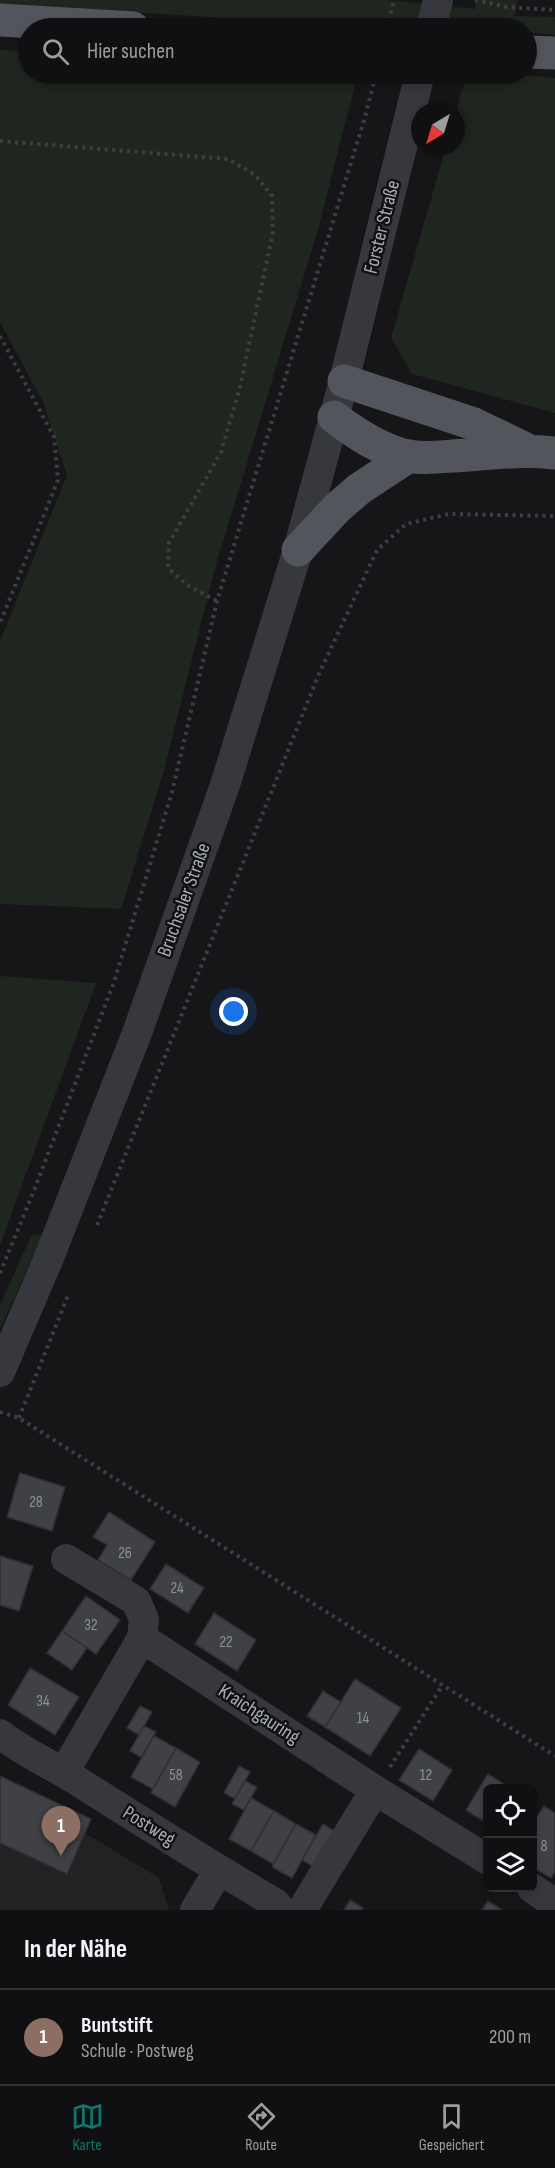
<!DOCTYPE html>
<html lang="de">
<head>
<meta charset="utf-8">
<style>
  body { margin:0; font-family:"Sofia Sans Condensed",sans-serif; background:#1e1e20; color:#f1f3f6 }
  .controls { position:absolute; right:18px; bottom:18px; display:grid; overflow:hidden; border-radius:9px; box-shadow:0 3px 9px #0003 }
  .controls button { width:54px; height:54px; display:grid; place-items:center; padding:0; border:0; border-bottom:2px solid #303032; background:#101012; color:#f1f3f6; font:30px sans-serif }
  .compass { position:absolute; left:411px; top:102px; width:54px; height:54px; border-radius:50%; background:#101012; box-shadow:0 3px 9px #0003; rotate:218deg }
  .you { position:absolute; left:234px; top:1012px; width:21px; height:21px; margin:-15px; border:4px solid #fff; border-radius:50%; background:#1a73e8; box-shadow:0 0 0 9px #1a73e833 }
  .badge { display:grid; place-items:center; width:39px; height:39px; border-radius:50%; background:#0f766e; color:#fff; font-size:20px; font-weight:700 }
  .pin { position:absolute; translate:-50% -50px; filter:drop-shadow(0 2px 3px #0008) }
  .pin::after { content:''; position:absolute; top:32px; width:21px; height:18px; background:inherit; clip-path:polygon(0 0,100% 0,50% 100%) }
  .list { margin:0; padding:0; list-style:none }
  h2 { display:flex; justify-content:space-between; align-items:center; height:78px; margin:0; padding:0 24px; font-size:26px }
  h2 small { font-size:20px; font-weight:400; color:#9c9d9f }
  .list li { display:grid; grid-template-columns:39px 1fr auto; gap:18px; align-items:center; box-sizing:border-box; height:96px; padding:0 24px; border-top:2px solid #303032 }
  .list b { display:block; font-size:22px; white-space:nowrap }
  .list p { margin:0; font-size:20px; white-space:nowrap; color:#9c9d9f }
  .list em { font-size:20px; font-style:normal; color:#9c9d9f }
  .icon { flex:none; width:33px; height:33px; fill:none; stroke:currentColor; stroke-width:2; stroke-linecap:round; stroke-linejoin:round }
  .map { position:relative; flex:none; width:555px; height:1910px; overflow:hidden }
  .search { position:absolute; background:#101012; box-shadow:0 3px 9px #0003; left:18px; right:18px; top:18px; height:66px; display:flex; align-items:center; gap:15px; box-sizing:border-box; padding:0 21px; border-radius:33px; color:#9c9d9f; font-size:22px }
  .sheet { height:174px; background:#101012 }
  nav { display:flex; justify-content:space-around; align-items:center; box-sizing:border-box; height:84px; border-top:2px solid #303032; background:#101012; font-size:16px; color:#9c9d9f }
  nav a { display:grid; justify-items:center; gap:3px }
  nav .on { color:#0f766e }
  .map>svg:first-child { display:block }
  .built { fill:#222225 }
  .green { fill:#1e261f }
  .building { fill:#404145; stroke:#303034; stroke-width:1.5 }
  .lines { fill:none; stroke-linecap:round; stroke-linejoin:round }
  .path { stroke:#3d3f44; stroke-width:4; stroke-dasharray:3 4.5; stroke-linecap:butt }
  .minor { stroke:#37383d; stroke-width:30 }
  .major { stroke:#53555c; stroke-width:33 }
  .labels { text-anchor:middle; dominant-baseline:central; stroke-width:5; stroke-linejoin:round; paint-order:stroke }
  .number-label { font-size:16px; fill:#8e929b }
  .street-label { font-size:20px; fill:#a8adb8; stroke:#111113 }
</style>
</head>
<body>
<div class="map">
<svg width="555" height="1910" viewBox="0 0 555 1910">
  <rect width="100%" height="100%" fill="#161618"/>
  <path class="built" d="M 0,1776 L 91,1819 L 85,1833 L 159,1878 L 169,1910 L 0,1910 Z"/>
  <g class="green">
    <path d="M 0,0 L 386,0 L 475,9 L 476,0 L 518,0 L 515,16 L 555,17 L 555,35 L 527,32 L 526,28 L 317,23 L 0,5 Z"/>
    <path d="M 0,50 L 28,51 L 28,74 L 349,74 L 355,85 L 319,226 L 215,568 L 163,774 L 121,909 L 0,904 L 0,641 L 67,475 L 43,402 L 0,322 Z"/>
    <path d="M 471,74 L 514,74 L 555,78 L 555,413 L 412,374 L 391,338 L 446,147 L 456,147 C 456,122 455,94 471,74 Z"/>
    <path d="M 0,976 L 96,983 L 0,1245 Z"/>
    <path d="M 32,1234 L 42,1236 L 0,1329 L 0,1305 Z"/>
  </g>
  <g class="building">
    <path d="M 20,1473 L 65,1487 L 52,1531 L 7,1517 Z"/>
    <path d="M 109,1512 L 155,1542 L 131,1580 L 98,1560 L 107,1545 L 93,1537 Z"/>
    <path d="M 0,1556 L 33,1566 L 19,1611 L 0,1605 Z"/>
    <path d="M 166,1564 L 204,1588 L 188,1613 L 150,1589 Z"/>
    <path d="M 86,1596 L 120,1620 L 96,1654 L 62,1631 Z"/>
    <path d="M 214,1613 L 256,1640 L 237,1671 L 195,1644 Z"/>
    <path d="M 62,1631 L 87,1648 L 72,1670 L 47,1653 Z"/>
    <path d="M 30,1668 L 79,1697 L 55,1735 L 8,1705 Z"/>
    <path d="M 355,1679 L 401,1708 L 370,1756 L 325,1727 Z"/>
    <path d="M 323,1691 L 341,1702 L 325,1727 L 307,1716 Z"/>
    <path d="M 140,1706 L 152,1712 L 139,1735 L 127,1728 Z"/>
    <path d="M 144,1726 L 156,1732 L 141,1757 L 130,1751 Z"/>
    <path d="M 154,1736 L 176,1748 L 153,1789 L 131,1777 Z"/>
    <path d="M 176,1748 L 200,1762 L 175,1807 L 151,1793 Z"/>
    <path d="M 419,1749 L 452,1770 L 433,1801 L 399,1780 Z"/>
    <path d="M 239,1766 L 250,1772 L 235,1799 L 224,1793 Z"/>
    <path d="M 488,1774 L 510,1788 L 488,1788 L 488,1824 L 466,1810 Z"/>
    <path d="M 0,1776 L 91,1819 L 67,1874 L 0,1843 Z"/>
    <path d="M 245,1781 L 257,1787 L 244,1810 L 232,1804 Z"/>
    <path d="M 251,1798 L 274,1811 L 251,1851 L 229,1839 Z"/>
    <path d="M 544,1806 L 555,1813 L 555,1872 L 551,1878 L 532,1867 L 532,1824 Z"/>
    <path d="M 274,1811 L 296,1824 L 273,1864 L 251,1851 Z"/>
    <path d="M 296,1824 L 316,1835 L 292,1878 L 272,1867 Z"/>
    <path d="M 323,1824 L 334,1831 L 314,1867 L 302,1860 Z"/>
    <path d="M 350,1900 L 363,1908 L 361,1910 L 344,1910 Z"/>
    <path d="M 488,1901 L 502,1910 L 482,1910 Z"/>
  </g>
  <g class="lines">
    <g class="path">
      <path d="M 475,0 L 507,7 L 555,10"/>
      <path d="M 387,28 L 394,0"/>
      <path d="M 0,141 L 228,159 L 255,175 L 272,196 L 273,232 L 240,387 L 221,452 L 169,543 L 168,568 L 187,585 L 217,601"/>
      <path d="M 0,336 L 54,437 L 58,480 L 0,623"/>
      <path d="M 97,1225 L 318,676 L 377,550 L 406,524 L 449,514 L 555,516"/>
      <path d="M 0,1273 L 35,1188 L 114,982 L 172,792 L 217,601 L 365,117 L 376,74"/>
      <path d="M 0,1412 L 19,1418 L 555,1756"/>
      <path d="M 19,1418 L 69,1293"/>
      <path d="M 390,1767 L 442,1686"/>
    </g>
    <g class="minor">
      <path d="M 431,28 L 438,0"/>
      <path d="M 0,1372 L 48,1260 L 137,1033 L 225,785 L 298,550 L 344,381 L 420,74"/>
      <path d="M 66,1559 L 136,1601 L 144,1619 L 142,1638"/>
      <path d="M 0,1734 C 24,1753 53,1765 79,1782 C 144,1823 208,1864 275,1903 L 281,1910"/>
      <path d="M 64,1772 L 142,1638 L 375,1790 L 302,1910"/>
      <path d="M 375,1790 L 488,1860"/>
      <path d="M 532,1888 L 555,1904"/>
      <path d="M 195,1910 L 219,1870"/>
    </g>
    <g class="major">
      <path d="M 0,20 L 133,28"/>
      <path d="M 526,52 L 555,53"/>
      <path d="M 344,381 L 474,424 L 526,449"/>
      <path d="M 334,417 C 356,434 379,449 407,456 C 421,459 439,457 453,456 C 488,454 520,449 555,453"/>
      <path d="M 298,550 L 337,508 L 359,489 L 409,456"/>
    </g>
  </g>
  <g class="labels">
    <g class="number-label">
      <text x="36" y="1502">28</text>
      <text x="125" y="1553">26</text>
      <text x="177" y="1588">24</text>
      <text x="91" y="1625">32</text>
      <text x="226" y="1642">22</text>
      <text x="43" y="1701">34</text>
      <text x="363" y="1718">14</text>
      <text x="176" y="1775">58</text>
      <text x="426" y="1775">12</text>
      <text x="544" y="1846">8</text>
    </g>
    <g class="street-label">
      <text transform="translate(382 227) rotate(-76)">Forster Straße</text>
      <text transform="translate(184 900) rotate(-70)">Bruchsaler Straße</text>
      <text transform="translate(259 1714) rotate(33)">Kraichgauring</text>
      <text transform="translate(149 1826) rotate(32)">Postweg</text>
    </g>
  </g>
</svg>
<div class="controls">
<button><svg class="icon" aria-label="locate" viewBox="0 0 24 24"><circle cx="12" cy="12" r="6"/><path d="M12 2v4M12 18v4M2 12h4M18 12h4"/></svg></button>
<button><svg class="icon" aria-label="layers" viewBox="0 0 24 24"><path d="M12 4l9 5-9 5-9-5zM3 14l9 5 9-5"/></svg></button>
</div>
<svg class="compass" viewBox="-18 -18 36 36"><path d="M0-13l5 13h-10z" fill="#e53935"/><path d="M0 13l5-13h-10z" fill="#9c9d9f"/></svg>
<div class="you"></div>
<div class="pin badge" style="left:61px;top:1856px;background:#8d6e63">1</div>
<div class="search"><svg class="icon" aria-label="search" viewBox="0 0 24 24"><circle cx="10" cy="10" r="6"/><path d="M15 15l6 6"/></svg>Hier suchen</div>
</div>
<section class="sheet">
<h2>In der Nähe<small></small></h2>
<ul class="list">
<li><span class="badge" style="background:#8d6e63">1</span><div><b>Buntstift</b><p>Schule · Postweg</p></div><em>200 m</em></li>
</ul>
</section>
<nav>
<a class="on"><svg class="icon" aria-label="map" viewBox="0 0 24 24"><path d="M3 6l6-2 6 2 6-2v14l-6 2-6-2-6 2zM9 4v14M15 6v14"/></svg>Karte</a>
<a><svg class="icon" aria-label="directions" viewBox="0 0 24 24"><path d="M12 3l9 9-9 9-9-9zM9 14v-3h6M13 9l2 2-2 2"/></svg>Route</a>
<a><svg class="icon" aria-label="saved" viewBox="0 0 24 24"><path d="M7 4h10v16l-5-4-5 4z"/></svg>Gespeichert</a>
</nav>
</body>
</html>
